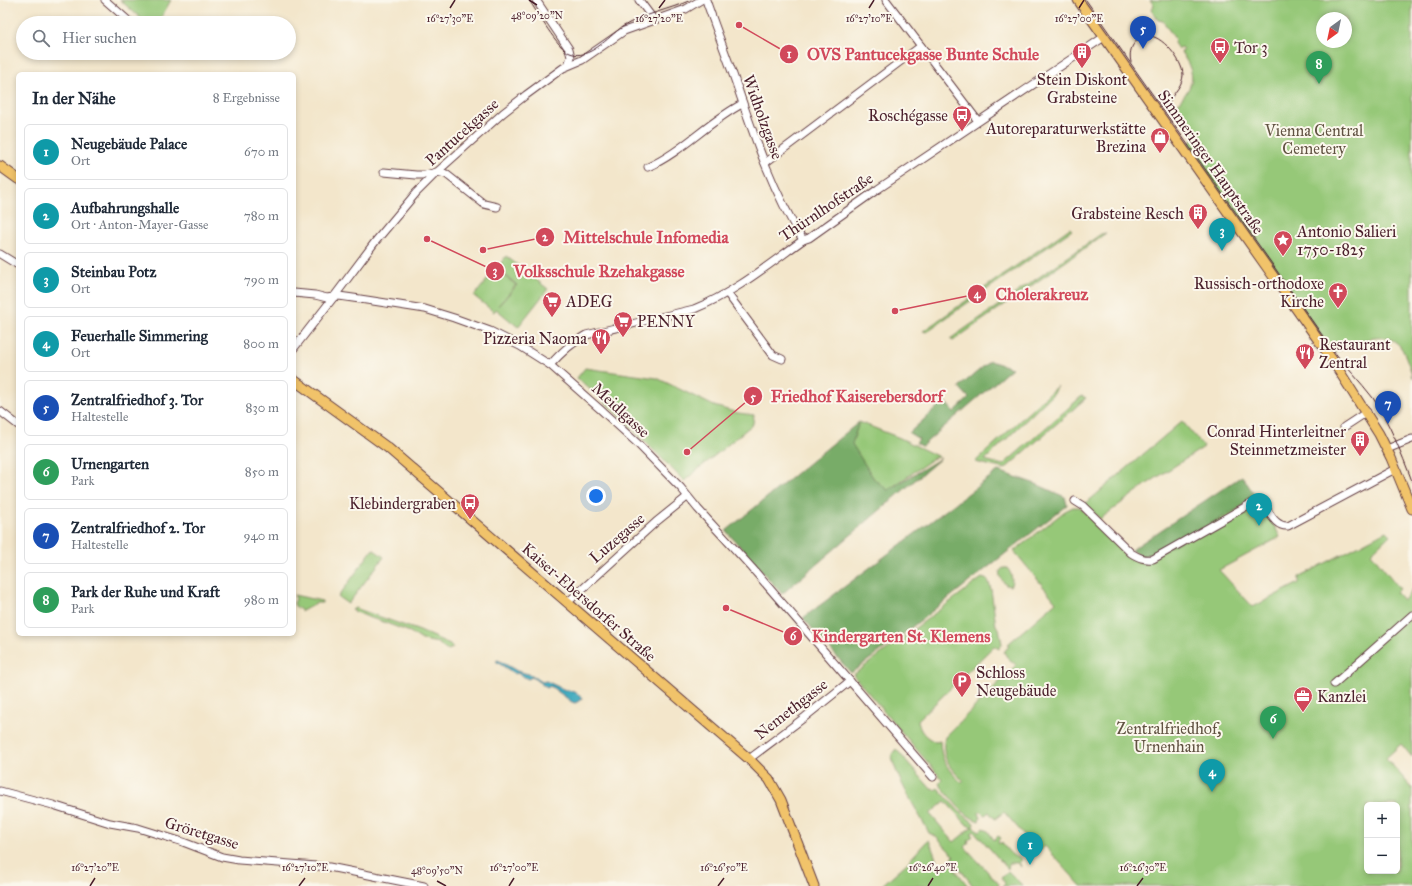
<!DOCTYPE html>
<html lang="de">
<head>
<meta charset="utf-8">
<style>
  body { margin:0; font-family:"IM FELL Great Primer",serif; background:#f6f6f7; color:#1f2937 }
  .controls { position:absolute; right:12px; bottom:12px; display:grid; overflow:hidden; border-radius:6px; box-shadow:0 2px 6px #0003 }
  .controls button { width:36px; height:36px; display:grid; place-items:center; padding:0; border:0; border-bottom:1px solid #e0e1e3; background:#fff; color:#1f2937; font:20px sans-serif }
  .compass { position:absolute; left:1316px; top:12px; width:36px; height:36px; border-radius:50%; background:#fff; box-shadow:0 2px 6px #0003; rotate:213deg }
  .you { position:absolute; left:596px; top:496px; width:14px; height:14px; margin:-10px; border:3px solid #fff; border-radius:50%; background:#1a73e8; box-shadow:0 0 0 6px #1a73e833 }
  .badge { display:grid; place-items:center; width:26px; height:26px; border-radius:50%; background:#111827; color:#fff; font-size:13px; font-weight:700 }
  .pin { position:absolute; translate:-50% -33px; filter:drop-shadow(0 1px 2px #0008) }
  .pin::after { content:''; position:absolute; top:21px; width:14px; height:12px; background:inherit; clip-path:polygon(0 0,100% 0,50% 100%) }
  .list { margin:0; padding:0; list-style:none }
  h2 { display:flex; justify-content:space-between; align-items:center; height:52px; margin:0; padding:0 16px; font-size:17px }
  h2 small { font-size:13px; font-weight:400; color:#747a83 }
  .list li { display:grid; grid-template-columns:26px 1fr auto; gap:12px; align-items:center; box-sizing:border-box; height:56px; margin:0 8px 8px; padding:0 8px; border:1px solid #e0e1e3; border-radius:6px }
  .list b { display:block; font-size:15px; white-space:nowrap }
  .list p { margin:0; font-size:13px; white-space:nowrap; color:#747a83 }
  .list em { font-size:13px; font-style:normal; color:#747a83 }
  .icon { flex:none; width:22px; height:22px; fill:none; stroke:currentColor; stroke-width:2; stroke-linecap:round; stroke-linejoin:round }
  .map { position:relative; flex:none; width:1412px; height:886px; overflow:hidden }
  .search { position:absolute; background:#fff; box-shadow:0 2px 6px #0003; left:16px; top:16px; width:280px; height:44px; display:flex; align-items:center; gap:10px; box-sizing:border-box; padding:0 14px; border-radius:22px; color:#747a83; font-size:15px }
  .panel { position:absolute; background:#fff; box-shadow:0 2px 6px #0003; left:16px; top:72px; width:280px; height:564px; border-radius:6px }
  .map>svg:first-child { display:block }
  .green { fill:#96c878; stroke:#707452; fill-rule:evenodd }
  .forest { fill:#78ac68; stroke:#61664a }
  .water { fill:#3faabe; stroke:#446474 }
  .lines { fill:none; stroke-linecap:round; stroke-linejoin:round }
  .minor-casing { stroke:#633d43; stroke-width:9 }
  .major-casing { stroke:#633d43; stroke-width:11 }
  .minor { stroke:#fff; stroke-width:7 }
  .major { stroke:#f1c36a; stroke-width:9 }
  .tram { stroke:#4a1f2b; stroke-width:1 }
  .ticks { fill:none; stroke:#4a1f2b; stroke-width:1.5 }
  .labels { text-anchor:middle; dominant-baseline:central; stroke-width:4; stroke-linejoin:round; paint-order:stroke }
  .poi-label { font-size:16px; fill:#4a1f2b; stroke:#fbf7ec; text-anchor:start }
  .street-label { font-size:16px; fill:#4a1f2b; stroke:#fbf7ec }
  .park-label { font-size:16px; fill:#615242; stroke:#fbf7ec }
  .ticks-label { font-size:10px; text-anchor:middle; fill:#4a1f2b; stroke:#fbf7ec; stroke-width:4; stroke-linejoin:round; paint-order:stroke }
  .leader { fill:none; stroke:#d1495b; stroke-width:1.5 }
  .callout-dot { fill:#d1495b; stroke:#fbf7ec; stroke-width:1.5 }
  .mark-label { font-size:12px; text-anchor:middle; font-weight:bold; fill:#fff }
  .callout-label { font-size:17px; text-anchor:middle; font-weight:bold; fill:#d1495b; stroke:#fbf7ec; stroke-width:4; stroke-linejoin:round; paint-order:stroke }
</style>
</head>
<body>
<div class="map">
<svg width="1412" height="886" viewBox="0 0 1412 886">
  <rect width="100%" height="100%" fill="#fbf7ec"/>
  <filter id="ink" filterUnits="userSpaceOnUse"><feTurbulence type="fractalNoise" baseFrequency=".025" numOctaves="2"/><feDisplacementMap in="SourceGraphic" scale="8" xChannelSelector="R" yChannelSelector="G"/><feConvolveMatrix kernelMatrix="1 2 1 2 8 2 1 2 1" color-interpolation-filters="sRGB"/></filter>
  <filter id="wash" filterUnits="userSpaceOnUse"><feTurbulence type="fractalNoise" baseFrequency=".012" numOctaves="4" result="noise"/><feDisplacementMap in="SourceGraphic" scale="16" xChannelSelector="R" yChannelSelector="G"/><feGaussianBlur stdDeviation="0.9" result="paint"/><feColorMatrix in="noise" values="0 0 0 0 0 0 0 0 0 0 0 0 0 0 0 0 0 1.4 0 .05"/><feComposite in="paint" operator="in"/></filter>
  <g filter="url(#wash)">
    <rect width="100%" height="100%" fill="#f3e6cb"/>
    <g class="green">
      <path d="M 120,0 L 171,0 L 158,23 L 146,23 Z"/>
      <path d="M 1150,0 L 1412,0 L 1412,378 L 1411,374 L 1412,374 C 1408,364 1405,350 1397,343 C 1380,329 1349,346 1332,354 L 1185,146 L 1195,138 L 1176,112 C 1174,100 1200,89 1189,66 C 1187,61 1184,57 1181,52 L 1184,50 L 1181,47 L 1178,49 L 1174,43 L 1175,39 L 1163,21 L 1158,20 L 1151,10 L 1154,5 ZM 1322,18 L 1346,18 L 1346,42 L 1322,42 Z"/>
      <path d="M 1070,228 L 1072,230 L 926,332 L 923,331 Z"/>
      <path d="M 1106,233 L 953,341 L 950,339 L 1101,234 Z"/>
      <path d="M 506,256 L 548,289 L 518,327 L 496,309 L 494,312 L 474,296 L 496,269 L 516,285 L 498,306 L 517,285 L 497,268 Z"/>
      <path d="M 585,368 L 657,378 L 714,406 L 738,413 L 754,415 L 753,424 L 684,481 L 613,409 L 577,378 Z"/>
      <path d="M 1057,386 L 1055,392 L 985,460 L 1003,465 L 1082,396 L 1086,398 L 1005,469 L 975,462 Z"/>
      <path d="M 1182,421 L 1204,447 L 1147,484 L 1100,519 L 1085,504 Z"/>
      <path d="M 859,422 L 900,438 L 939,457 L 934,458 L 888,490 L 874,479 L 851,444 Z"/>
      <path d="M 1252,504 L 1261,506 L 1272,521 L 1280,537 L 1219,570 L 1253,607 L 1299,583 L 1299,577 L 1386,531 L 1390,535 L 1371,553 L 1400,589 L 1396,592 L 1403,600 L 1408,596 L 1412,589 L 1412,757 L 1401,744 L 1386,758 L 1412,788 L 1412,886 L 1081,886 L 1045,846 L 1039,852 L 1004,812 L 995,819 L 989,812 L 985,815 L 983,814 L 980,811 L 978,813 L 980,818 L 979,821 C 962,816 950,796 939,784 L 942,780 L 941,778 L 853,675 L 979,580 L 982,578 L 988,580 L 991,589 L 996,626 L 999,628 L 1002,644 L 999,649 L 994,646 L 918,720 C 919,731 926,738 936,742 L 940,741 C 941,761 948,770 962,783 L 964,781 C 950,770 940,756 945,737 L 1016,665 L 1007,657 L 1004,652 L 1009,646 L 1008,644 L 1056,602 L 1014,551 L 1065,511 L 1073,507 L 1080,507 L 1132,557 ZM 1367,805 L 1397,805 L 1397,871 L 1367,871 Z"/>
      <path d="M 373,549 L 384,557 L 348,604 L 338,597 Z"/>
      <path d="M 1003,568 L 1007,568 C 1011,572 1014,581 1010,586 L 1006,585 C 1001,579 996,573 1003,568 Z"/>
      <path d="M 294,595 L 322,601 L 322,603 L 317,603 L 302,611 L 295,606 L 294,603 L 296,599 Z"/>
      <path d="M 355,608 L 420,631 L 450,644 L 453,648 L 448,650 L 446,650 L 438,643 L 422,640 L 410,632 L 378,620 L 370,618 L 352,610 Z"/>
      <path d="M 896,749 L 931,789 L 935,790 L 938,788 L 959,811 L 974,823 L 973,827 L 980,831 L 983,828 L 988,831 L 994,840 L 998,836 L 1001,838 L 998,842 L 999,844 L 1001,842 C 1006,848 1012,858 1020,858 L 1021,860 L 1019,861 L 1021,867 L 1018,863 L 1009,863 L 1008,869 L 974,831 L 971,834 L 973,836 L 968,841 L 969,843 L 965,847 L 999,884 L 998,886 L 973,886 L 952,858 L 954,856 L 935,836 L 929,833 C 920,815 892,772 892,754 ZM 945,801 L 968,826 L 970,825 L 972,827 L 954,842 L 930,814 Z"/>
      <path d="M 929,840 L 938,864 L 943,869 L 949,861 L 968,886 L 881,886 L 907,863 L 926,842 Z"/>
      <path d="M 1008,871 L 1023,886 L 1002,886 L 1005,883 L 1001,878 Z"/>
    </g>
    <g class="forest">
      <path d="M 990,361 L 1012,368 L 922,446 L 916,443 L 919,439 L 909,433 L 944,401 L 954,412 L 969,398 L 959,387 Z"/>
      <path d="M 859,422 L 852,444 L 874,479 L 888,490 L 941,458 L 782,594 L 726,531 Z"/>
      <path d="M 998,471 L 1036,484 L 1065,497 L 1067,505 L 893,642 L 851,673 L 803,618 Z"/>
      <path d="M 1242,476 L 1257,498 L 1150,558 L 1139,556 L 1131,550 Z"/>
    </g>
    <path class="water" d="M 498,660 L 517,671 L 532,675 L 542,682 L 546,681 L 563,689 L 575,692 L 581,696 L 583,699 L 575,703 L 572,702 L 553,688 L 550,686 L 547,688 L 532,677 L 528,679 L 517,673 L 515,674 L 497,662 L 496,661 Z"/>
  </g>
  <g filter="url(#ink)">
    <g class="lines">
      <g class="minor-casing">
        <g id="minor">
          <path d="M 105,0 L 131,23"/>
          <path d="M 536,0 L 569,49 L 571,57 L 568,65"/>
          <path d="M 639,0 L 654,20"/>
          <path d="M 706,0 C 716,29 727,57 737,86 C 755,139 773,192 803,240"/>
          <path d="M 886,0 L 978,121"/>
          <path d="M 765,163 L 921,46"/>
          <path d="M 648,167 C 682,152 708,122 742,104"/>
          <path d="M 384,172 L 416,175 L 425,175 L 437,172 L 446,174 L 484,204 L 497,207"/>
          <path d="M 0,254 L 18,265"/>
          <path d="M 294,293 L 315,295 L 327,298 L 339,296 L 360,299 L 425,309 L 454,318 L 490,331 L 520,346 L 550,365 L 601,410 L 637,443 L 681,488 L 698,509 L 752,568 L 933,777"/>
          <path d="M 727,293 L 773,355 L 782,359"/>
          <path d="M 294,348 L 333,298 L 375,242 L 416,193 L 437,172 L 503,113 L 526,95 L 563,68 L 582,60 L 624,31 L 686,9 L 701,0"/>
          <path d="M 550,365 C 561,353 571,343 586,335 L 694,309 C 734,293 768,265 803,240 L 809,238 L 878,189 L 1104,37"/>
          <path d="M 0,411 L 18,425"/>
          <path d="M 1344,427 L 1367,412"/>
          <path d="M 1387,449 L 1412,439"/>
          <path d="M 1075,501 L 1083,506 L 1131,553 C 1139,558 1144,560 1153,559 L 1252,503 L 1257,502 L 1264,505 C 1271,515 1276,527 1288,526 L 1395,469"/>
          <path d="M 567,603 L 656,522 L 687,497"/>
          <path d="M 1334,684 L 1412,615"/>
          <path d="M 749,759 L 805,717 L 850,681"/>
          <path d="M 0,791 L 53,805 L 110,823 L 138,828 L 183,842 L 222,857 L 239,860 L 329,867 L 424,886"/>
        </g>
      </g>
      <g class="major-casing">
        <g id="major">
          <path d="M 1078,0 L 1331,358 L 1379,434 L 1391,458 L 1412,509"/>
          <path d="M 0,166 L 18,179"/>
          <path d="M 294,380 L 388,448 L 749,759 L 769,779 L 781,800 L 814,886"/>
        </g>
      </g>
      <use href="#minor" class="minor"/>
      <use href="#major" class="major"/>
      <g class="tram">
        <path d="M 529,0 C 537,12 558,49 570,53 C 589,61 608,37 622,27 C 643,14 669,10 691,0"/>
        <path d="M 1086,0 L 1332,349 C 1345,366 1360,381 1373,398 C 1390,424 1401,452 1412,481"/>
        <path d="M 1131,62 C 1128,51 1133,39 1146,36 C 1161,33 1183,61 1183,75 C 1182,93 1160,98 1172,118"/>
      </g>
    </g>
  </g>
  <path class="ticks" d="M 529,0 L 537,5M 450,8 L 455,0M 659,8 L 665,0M 869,8 L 874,0M 1079,8 L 1084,0M 437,881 L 446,886M 90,886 L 95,878M 299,886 L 305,878M 509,886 L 514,878M 718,886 L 724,878M 928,886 L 933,878M 1137,886 L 1143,878"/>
  <defs>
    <g id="bus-pin" transform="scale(1)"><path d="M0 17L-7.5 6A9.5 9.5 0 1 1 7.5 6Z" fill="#d1495b" stroke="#fbf7ec"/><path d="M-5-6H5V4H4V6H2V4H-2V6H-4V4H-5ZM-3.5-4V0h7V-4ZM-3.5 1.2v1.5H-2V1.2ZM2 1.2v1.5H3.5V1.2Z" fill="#fff"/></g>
    <g id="building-pin" transform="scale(1)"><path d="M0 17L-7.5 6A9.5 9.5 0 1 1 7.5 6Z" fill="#d1495b" stroke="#fbf7ec"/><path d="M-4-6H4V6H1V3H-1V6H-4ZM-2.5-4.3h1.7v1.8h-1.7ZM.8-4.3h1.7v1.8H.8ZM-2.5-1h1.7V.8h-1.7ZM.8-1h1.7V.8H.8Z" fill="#fff"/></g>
    <g id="shop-pin" transform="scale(1)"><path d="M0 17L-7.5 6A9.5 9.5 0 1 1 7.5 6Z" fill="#d1495b" stroke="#fbf7ec"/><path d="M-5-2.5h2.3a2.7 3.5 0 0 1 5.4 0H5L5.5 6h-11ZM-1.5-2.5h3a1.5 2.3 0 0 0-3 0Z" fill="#fff"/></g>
    <g id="sight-pin" transform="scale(1)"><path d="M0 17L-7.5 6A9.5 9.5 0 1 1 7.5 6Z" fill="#d1495b" stroke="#fbf7ec"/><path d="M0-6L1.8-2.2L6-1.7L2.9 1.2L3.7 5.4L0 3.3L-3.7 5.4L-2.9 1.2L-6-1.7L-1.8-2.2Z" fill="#fff"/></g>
    <g id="church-pin" transform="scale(1)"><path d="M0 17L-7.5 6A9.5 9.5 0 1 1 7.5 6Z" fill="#d1495b" stroke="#fbf7ec"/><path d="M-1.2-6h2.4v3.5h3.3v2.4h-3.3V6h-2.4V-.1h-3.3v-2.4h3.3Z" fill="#fff"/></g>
    <g id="supermarket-pin" transform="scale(1)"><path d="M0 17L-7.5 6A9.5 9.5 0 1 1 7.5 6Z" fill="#d1495b" stroke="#fbf7ec"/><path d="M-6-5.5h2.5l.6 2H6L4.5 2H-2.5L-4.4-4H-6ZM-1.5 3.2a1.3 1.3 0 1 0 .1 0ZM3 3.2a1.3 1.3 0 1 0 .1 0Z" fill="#fff"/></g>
    <g id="restaurant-pin" transform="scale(1)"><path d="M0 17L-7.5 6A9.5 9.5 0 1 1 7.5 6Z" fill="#d1495b" stroke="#fbf7ec"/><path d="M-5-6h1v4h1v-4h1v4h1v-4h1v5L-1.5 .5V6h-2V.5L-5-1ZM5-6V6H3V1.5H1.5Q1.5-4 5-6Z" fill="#fff"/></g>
    <g id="parking-pin" transform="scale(1)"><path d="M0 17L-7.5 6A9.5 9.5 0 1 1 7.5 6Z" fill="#d1495b" stroke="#fbf7ec"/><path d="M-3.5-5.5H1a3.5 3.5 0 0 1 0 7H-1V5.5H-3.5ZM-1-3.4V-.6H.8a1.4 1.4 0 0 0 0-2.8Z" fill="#fff"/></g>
    <g id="office-pin" transform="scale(1)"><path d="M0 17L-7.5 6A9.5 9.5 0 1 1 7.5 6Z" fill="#d1495b" stroke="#fbf7ec"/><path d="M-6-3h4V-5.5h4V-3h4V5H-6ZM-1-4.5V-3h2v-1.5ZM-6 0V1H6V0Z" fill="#fff"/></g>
  </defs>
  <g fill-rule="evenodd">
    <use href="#bus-pin" x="1220" y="47"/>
    <use href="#building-pin" x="1082" y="52"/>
    <use href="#bus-pin" x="962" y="115"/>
    <use href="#shop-pin" x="1160" y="137"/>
    <use href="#building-pin" x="1198" y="213"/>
    <use href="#sight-pin" x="1283" y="240"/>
    <use href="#church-pin" x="1338" y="292"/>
    <use href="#supermarket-pin" x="552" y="301"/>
    <use href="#supermarket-pin" x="623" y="321"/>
    <use href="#restaurant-pin" x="601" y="338"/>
    <use href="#restaurant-pin" x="1305" y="353"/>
    <use href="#building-pin" x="1360" y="440"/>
    <use href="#bus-pin" x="470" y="503"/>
    <use href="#parking-pin" x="962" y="681"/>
    <use href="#office-pin" x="1303" y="696"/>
  </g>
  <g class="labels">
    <g class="poi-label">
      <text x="1234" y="47">Tor 3</text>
      <text x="1082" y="79" text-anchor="middle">Stein Diskont<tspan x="1082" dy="18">Grabsteine</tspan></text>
      <text x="948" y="115" text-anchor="end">Roschégasse</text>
      <text x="1146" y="128" text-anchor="end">Autoreparaturwerkstätte<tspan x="1146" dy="18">Brezina</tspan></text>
      <text x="1184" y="213" text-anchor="end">Grabsteine Resch</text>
      <text x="1297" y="231">Antonio Salieri<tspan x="1297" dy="18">1750-1825</tspan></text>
      <text x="1324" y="283" text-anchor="end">Russisch-orthodoxe<tspan x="1324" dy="18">Kirche</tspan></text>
      <text x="566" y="301">ADEG</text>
      <text x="637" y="321">PENNY</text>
      <text x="587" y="338" text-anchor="end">Pizzeria Naoma</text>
      <text x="1319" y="344">Restaurant<tspan x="1319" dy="18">Zentral</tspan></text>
      <text x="1346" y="431" text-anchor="end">Conrad Hinterleitner<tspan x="1346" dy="18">Steinmetzmeister</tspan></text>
      <text x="456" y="503" text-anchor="end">Klebindergraben</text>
      <text x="976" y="672">Schloss<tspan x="976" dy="18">Neugebäude</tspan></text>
      <text x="1317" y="696">Kanzlei</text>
    </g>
    <g class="street-label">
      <text transform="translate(763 117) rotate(70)">Widholzgasse</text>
      <text transform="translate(462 132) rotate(-42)">Pantucekgasse</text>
      <text transform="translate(1211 162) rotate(55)">Simmeringer Hauptstraße</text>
      <text transform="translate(826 207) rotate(-34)">Thürnlhofstraße</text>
      <text transform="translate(621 410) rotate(43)">Meidlgasse</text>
      <text transform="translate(617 538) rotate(-41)">Luzegasse</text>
      <text transform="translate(589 602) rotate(41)">Kaiser-Ebersdorfer Straße</text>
      <text transform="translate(791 709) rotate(-38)">Nemethgasse</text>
      <text transform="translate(202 833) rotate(17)">Gröretgasse</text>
    </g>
    <g class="park-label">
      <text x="1314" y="130">Vienna Central<tspan x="1314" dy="18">Cemetery</tspan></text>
      <text x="1169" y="728">Zentralfriedhof,<tspan x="1169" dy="18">Urnenhain</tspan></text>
    </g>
  </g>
  <g class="ticks-label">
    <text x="537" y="19">48°09'20"N</text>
    <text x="659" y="22">16°27'20"E</text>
    <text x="869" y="22">16°27'10"E</text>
    <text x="450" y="22">16°27'30"E</text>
    <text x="1079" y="22">16°27'00"E</text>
    <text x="95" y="871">16°27'20"E</text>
    <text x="305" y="871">16°27'10"E</text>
    <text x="514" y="871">16°27'00"E</text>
    <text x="724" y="871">16°26'50"E</text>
    <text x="933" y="871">16°26'40"E</text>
    <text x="1143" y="871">16°26'30"E</text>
    <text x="437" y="874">48°09'50"N</text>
  </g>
  <path class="leader" d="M739 25L789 54M483 250L545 237M427 239L495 271M895 311L977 294M687 452L753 396M726 608L793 636"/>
  <g class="callout-dot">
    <circle cx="739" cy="25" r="4"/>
    <circle cx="483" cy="250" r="4"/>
    <circle cx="427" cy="239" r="4"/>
    <circle cx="895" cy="311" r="4"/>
    <circle cx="687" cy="452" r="4"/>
    <circle cx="726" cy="608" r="4"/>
    <circle cx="789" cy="54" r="10"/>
    <circle cx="545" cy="237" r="10"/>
    <circle cx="495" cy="271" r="10"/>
    <circle cx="977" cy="294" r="10"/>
    <circle cx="753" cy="396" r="10"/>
    <circle cx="793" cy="636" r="10"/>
  </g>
  <g class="mark-label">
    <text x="789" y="58">1</text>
    <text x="545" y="241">2</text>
    <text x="495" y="275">3</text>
    <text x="977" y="298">4</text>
    <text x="753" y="401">5</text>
    <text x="793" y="640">6</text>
  </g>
  <g class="callout-label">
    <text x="923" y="60">OVS Pantucekgasse Bunte Schule</text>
    <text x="646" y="243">Mittelschule Infomedia</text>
    <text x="599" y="277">Volksschule Rzehakgasse</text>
    <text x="1042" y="300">Cholerakreuz</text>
    <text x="857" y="402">Friedhof Kaiserebersdorf</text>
    <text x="901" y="642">Kindergarten St. Klemens</text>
  </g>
</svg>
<div class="controls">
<button>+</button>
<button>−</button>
</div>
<svg class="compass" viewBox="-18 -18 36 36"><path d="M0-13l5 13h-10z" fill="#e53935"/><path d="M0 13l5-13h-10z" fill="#747a83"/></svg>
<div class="you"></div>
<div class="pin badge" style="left:1030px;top:865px;background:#0f9aa8">1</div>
<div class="pin badge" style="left:1259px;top:526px;background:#0f9aa8">2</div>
<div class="pin badge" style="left:1222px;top:251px;background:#0f9aa8">3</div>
<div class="pin badge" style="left:1212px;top:792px;background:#0f9aa8">4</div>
<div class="pin badge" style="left:1143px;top:49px;background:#1a4fb4">5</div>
<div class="pin badge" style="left:1273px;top:739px;background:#2e9e5b">6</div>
<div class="pin badge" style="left:1388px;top:424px;background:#1a4fb4">7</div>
<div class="pin badge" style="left:1319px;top:84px;background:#2e9e5b">8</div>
<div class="search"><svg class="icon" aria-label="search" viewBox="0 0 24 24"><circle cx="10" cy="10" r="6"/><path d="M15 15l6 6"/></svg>Hier suchen</div>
<section class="panel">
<h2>In der Nähe<small>8 Ergebnisse</small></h2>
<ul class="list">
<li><span class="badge" style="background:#0f9aa8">1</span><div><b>Neugebäude Palace</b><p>Ort</p></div><em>670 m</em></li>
<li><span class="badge" style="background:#0f9aa8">2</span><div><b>Aufbahrungshalle</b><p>Ort · Anton-Mayer-Gasse</p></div><em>780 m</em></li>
<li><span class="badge" style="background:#0f9aa8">3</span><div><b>Steinbau Potz</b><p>Ort</p></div><em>790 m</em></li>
<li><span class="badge" style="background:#0f9aa8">4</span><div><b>Feuerhalle Simmering</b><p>Ort</p></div><em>800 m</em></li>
<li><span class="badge" style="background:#1a4fb4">5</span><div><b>Zentralfriedhof 3. Tor</b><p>Haltestelle</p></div><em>830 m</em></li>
<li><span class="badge" style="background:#2e9e5b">6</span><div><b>Urnengarten</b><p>Park</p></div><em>850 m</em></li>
<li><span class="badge" style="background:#1a4fb4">7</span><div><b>Zentralfriedhof 2. Tor</b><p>Haltestelle</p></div><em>940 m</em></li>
<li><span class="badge" style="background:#2e9e5b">8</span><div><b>Park der Ruhe und Kraft</b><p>Park</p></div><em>980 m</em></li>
</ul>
</section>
</div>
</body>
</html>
